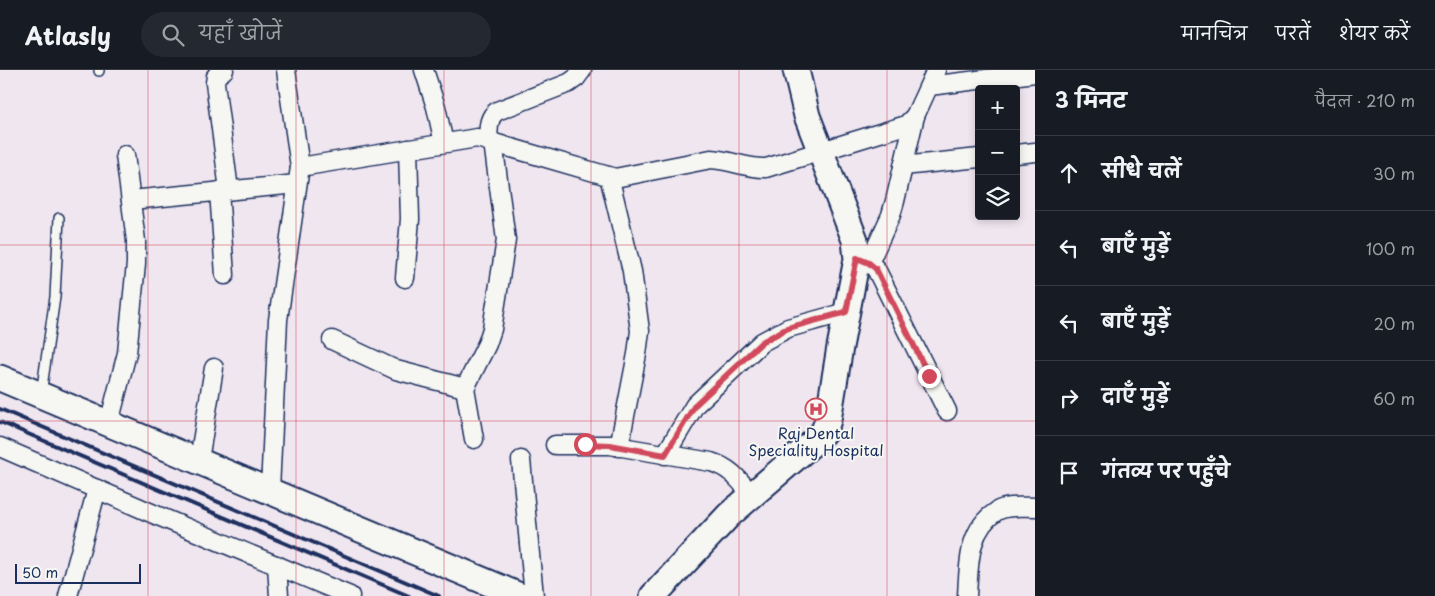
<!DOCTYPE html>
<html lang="hi">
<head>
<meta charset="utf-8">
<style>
  body { margin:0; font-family:"Playpen Sans","Playpen Sans Deva",sans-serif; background:#242831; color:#f1f3f6 }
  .controls { position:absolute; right:15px; top:15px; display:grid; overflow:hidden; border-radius:5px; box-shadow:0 2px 8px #0003 }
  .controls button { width:45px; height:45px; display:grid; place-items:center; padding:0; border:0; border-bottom:1px solid #363941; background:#171b24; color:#f1f3f6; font:25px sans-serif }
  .scale { position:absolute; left:15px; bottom:12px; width:126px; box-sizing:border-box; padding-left:5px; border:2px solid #1b2f5e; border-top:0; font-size:14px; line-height:18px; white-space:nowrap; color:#1b2f5e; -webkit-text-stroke:4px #f6f6f2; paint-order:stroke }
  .stop { position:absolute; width:15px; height:15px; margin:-11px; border:4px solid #d1495b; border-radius:50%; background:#fff }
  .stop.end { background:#d1495b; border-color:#fff; box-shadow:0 1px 5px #0008 }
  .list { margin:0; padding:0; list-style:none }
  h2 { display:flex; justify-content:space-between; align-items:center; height:65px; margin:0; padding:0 20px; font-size:21px }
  h2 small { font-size:16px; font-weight:400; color:#9ea1a6 }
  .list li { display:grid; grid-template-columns:32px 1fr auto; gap:15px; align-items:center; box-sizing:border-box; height:75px; padding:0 20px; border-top:1px solid #363941 }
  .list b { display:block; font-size:19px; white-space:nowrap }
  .list em { font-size:16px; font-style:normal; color:#9ea1a6 }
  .icon { flex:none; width:28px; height:28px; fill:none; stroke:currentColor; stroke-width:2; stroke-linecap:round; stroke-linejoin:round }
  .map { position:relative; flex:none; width:1035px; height:526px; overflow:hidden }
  header { display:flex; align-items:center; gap:30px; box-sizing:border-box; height:70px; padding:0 25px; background:#171b24; border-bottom:1px solid #363941 }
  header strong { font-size:24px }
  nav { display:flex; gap:28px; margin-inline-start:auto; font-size:18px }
  .search { width:350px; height:45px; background:#242831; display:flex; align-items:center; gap:12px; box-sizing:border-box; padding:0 18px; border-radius:28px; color:#9ea1a6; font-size:19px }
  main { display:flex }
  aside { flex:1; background:#171b24 }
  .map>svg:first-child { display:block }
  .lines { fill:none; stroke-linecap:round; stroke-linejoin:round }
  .lane-casing { stroke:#1b2f5e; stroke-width:12 }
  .street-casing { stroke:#1b2f5e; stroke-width:21 }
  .secondary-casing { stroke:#1b2f5e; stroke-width:29 }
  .lane { stroke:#f6f6f2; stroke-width:9 }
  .street { stroke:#f6f6f2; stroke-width:18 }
  .secondary { stroke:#f6f6f2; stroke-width:25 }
  .rail { stroke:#1b2f5e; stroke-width:4 }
  .route { stroke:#d1495b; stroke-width:6 }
  .grid { fill:none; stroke:#d1495b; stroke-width:1; stroke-opacity:0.55 }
  .labels { text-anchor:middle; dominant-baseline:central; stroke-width:4; stroke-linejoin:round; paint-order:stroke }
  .poi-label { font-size:15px; fill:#1b2f5e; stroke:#f6f6f2 }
</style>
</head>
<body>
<header>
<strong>Atlasly</strong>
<div class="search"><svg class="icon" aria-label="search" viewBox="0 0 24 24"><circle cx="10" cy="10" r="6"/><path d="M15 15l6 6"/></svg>यहाँ खोजें</div>
<nav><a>मानचित्र</a><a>परतें</a><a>शेयर करें</a></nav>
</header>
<main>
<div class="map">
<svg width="1035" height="526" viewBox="0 0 1035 526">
  <rect width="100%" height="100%" fill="#f0e6f0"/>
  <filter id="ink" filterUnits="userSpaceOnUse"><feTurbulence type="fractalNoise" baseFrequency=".02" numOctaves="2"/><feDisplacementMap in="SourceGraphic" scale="10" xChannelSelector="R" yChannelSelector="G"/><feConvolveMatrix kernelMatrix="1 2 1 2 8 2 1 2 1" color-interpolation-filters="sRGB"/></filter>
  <g filter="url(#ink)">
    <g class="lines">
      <g class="lane-casing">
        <g id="lane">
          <path d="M 99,0 L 99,1"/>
          <path d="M 41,324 L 55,227 L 59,148"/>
        </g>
      </g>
      <g class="street-casing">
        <g id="street">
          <path d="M 224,0 L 216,6 L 215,13 L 229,120"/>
          <path d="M 424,0 L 436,37 L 444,73"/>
          <path d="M 929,16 L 1035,3"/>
          <path d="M 488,71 C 489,60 487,48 497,41 L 569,13 L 576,8 L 582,0"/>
          <path d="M 1016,84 L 1035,82"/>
          <path d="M 903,96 L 979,88"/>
          <path d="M 300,97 L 477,68 L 615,108 L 711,89 C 731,90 747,99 766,98 L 906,55 L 915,46 L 936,0"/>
          <path d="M 609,106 L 632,201 L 640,261 L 637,284 L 619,377"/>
          <path d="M 219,121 L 225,205"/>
          <path d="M 131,130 L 297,114"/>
          <path d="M 857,189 L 869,193 L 876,199 L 947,341"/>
          <path d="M 869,193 L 891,145 L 895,131 L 915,46"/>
          <path d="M 405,208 L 410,149 L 408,79"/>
          <path d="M 332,270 L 396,300 L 465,318"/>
          <path d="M 109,353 L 127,283 L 136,194 L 136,171 L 125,85"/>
          <path d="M 474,369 L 465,318 L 487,274 L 492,259 L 506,170 L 493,72"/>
          <path d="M 555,375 L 610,375 L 711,392 C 731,398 739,410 752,425"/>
          <path d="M 0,377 L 156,445 L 350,526"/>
          <path d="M 665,385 L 695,335 L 762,272 L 788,258 L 846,242"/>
          <path d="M 199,390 L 214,298"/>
          <path d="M 521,390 L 534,526"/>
          <path d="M 270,420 L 278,250 L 300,97 L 286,0"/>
          <path d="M 277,495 L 279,526"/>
          <path d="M 68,526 L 97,419"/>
          <path d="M 967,526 C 969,496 967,460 997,441 C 1007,435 1023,437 1035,437"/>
        </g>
      </g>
      <g class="secondary-casing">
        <g id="secondary">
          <path d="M 0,308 L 520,526"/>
          <path d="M 653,526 L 729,445 L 815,371 L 824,361 L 828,350 L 840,277 L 857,189 L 855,170 L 807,46 L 796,0"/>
        </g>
      </g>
      <use href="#lane" class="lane"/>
      <use href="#street" class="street"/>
      <use href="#secondary" class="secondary"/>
      <g class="rail">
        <path d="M 0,339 L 439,526"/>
        <path d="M 0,352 L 409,526"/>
      </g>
    </g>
  </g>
  <g class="lines" filter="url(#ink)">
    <path class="route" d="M 585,374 L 610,375 L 665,385 L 695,335 L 762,272 L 788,258 L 846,242 L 857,188 L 869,193 L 876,199 L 929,306"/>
  </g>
  <path class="grid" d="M 148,0 L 148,526M 296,0 L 296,526M 444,0 L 444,526M 591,0 L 591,526M 739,0 L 739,526M 887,0 L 887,526M 0,175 L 1035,175M 0,351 L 1035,351"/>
  <defs>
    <g id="hospital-ring" transform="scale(1.125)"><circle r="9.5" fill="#f6f6f2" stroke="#d1495b" stroke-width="1.5"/><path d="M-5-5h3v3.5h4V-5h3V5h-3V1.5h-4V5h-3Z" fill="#d1495b"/></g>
  </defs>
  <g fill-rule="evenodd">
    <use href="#hospital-ring" x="816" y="339"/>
  </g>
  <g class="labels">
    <g class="poi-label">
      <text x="816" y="362">Raj Dental<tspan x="816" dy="17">Speciality Hospital</tspan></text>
    </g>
  </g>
</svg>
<div class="controls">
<button>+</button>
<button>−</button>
<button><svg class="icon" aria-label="layers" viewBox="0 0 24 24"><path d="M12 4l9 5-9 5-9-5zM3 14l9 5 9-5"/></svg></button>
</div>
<div class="scale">50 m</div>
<div class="stop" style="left:585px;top:374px"></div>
<div class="stop end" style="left:929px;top:306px"></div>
</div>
<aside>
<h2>3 मिनट<small>पैदल · 210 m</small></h2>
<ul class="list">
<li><svg class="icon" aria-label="ahead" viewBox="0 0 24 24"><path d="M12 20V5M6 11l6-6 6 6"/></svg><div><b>सीधे चलें</b></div><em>30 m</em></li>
<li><svg class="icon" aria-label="left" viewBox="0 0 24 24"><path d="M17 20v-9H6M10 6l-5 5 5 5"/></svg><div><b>बाएँ मुड़ें</b></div><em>100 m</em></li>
<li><svg class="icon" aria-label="left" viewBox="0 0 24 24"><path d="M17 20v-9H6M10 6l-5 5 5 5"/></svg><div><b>बाएँ मुड़ें</b></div><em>20 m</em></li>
<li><svg class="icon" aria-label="right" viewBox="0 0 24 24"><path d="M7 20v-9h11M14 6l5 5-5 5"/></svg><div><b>दाएँ मुड़ें</b></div><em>60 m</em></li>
<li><svg class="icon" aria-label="arrive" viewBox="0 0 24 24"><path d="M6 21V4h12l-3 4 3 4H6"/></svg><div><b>गंतव्य पर पहुँचे</b></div></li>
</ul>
</aside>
</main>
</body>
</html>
